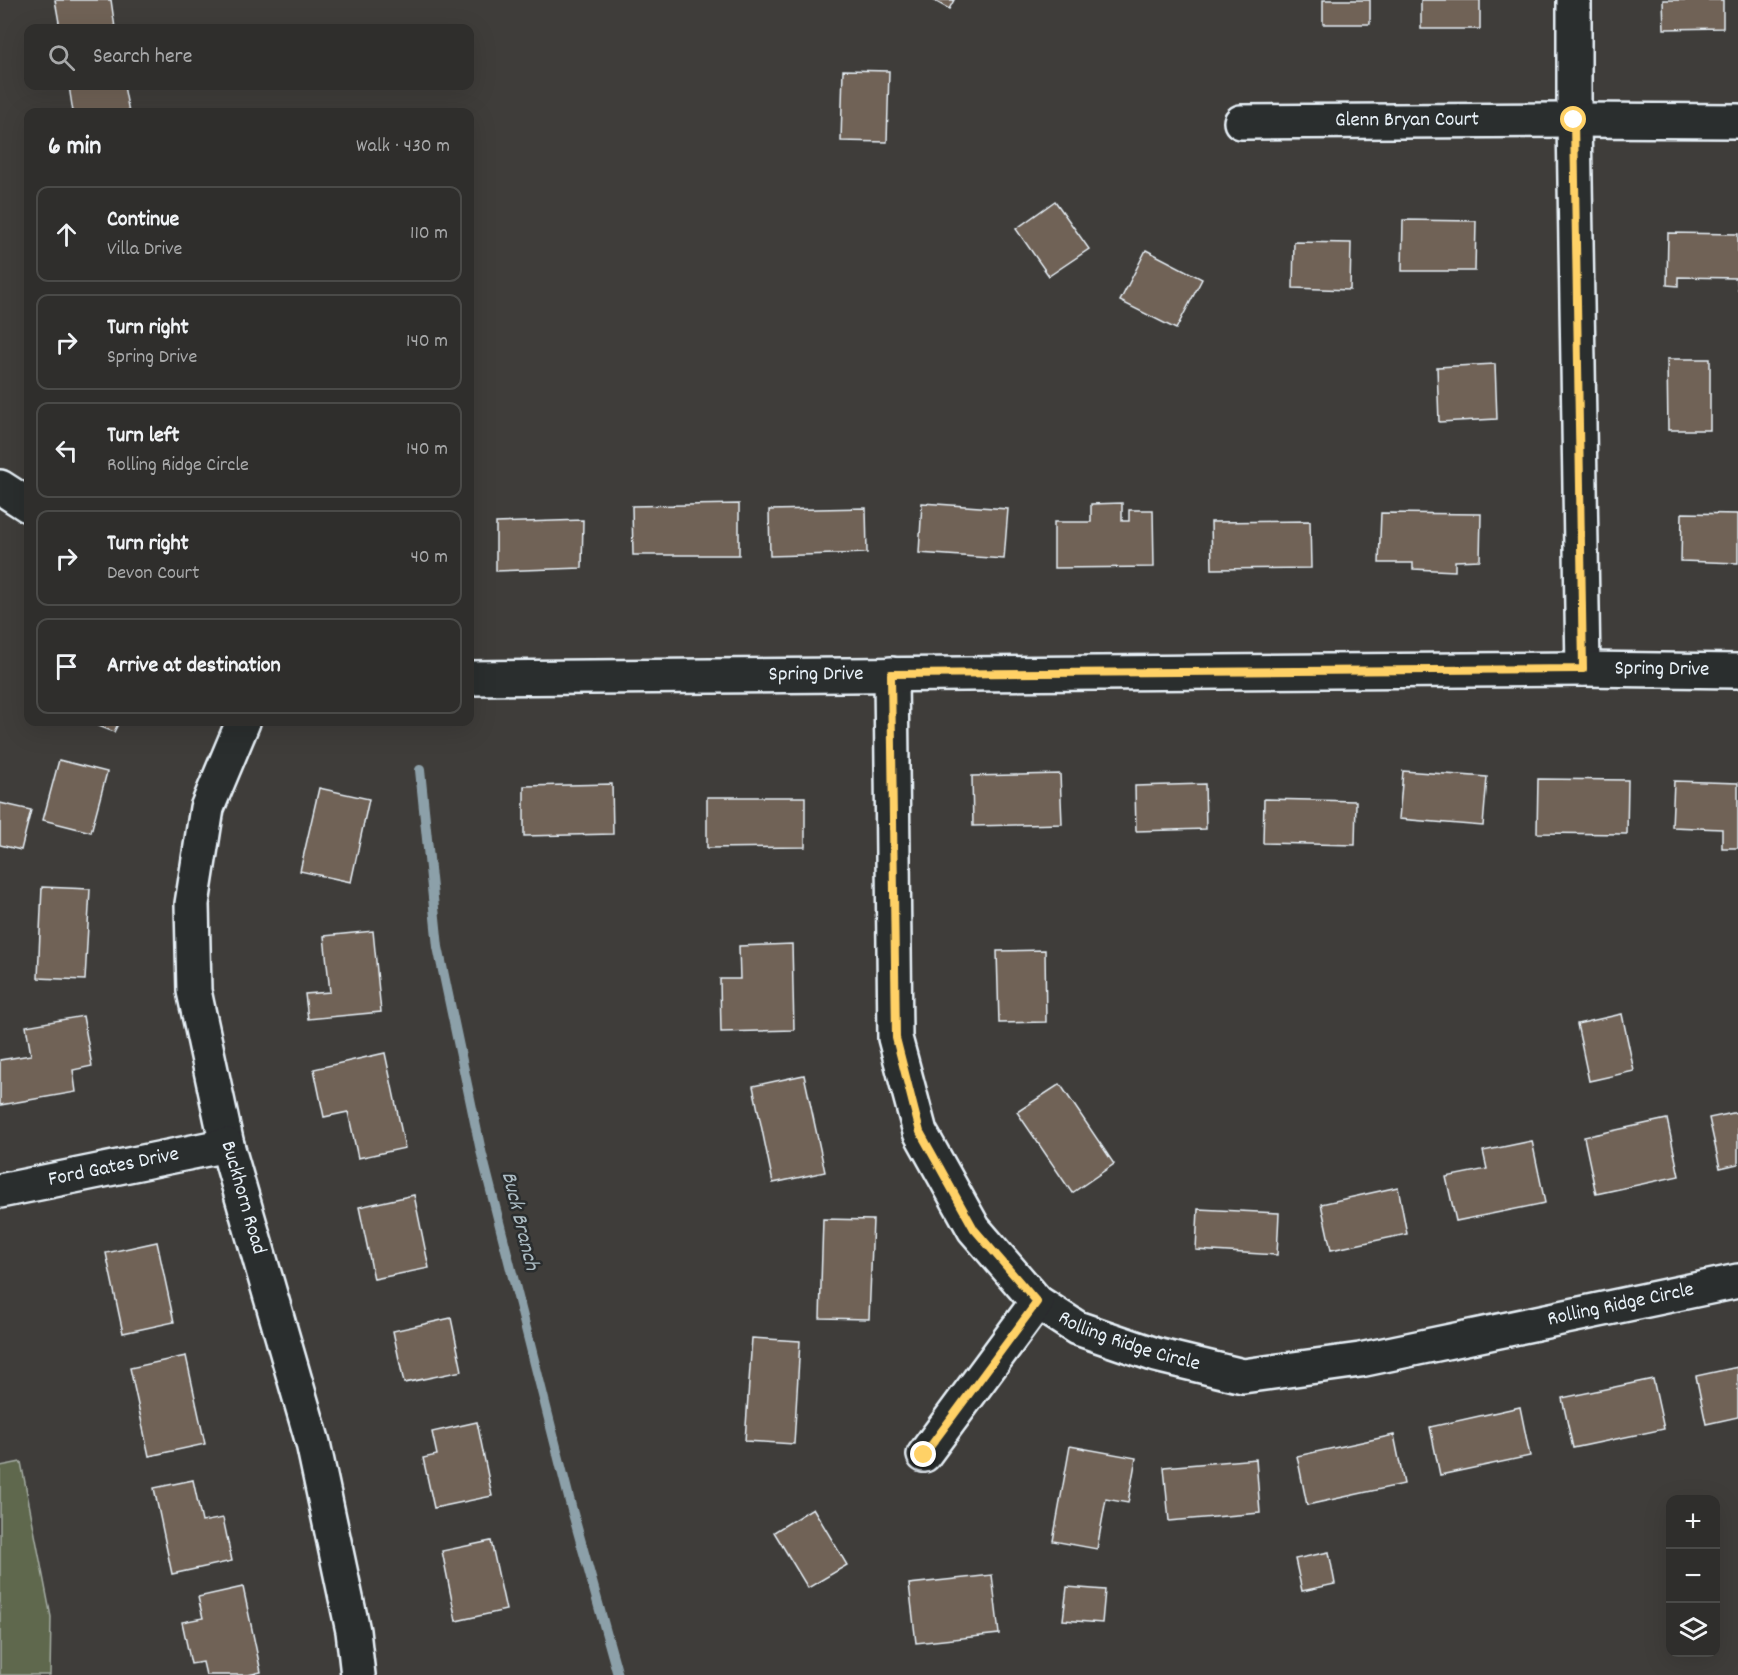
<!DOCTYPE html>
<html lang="en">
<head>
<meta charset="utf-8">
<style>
  body { margin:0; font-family:Dekko,sans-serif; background:#3b3a38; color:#f1f3f6 }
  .controls { position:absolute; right:18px; bottom:18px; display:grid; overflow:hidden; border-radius:12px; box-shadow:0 6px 24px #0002 }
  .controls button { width:54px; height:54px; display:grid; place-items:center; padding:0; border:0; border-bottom:2px solid #4a4a48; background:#2f2e2c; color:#f1f3f6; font:30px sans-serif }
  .stop { position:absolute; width:18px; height:18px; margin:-14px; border:4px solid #ffd166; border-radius:50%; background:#fff }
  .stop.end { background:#ffd166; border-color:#fff; box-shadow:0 2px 6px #0008 }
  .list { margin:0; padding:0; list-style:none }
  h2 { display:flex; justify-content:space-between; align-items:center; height:78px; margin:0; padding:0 24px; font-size:26px }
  h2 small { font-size:20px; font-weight:400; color:#a7a8a9 }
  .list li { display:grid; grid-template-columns:39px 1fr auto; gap:18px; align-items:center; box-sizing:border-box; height:96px; margin:0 12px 12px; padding:0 12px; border:2px solid #4a4a48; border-radius:12px }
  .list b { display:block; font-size:22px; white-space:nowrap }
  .list p { margin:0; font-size:20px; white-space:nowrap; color:#a7a8a9 }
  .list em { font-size:20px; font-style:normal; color:#a7a8a9 }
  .icon { flex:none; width:33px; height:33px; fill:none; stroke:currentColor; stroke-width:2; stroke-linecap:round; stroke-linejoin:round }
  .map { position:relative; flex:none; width:1738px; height:1675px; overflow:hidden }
  .search { position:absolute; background:#2f2e2c; box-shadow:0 6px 24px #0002; left:24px; top:24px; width:450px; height:66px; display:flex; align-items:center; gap:15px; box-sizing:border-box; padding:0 21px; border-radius:12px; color:#a7a8a9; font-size:22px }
  .panel { position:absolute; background:#2f2e2c; box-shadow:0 6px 24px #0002; left:24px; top:108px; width:450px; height:618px; border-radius:12px }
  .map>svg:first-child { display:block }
  .green { fill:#5f674e; stroke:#a4aca3; stroke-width:1.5 }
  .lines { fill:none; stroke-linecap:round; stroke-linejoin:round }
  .stream { stroke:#8ca0a9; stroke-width:10 }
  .building { fill:#706257; stroke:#e8f1f8; stroke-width:1.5 }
  .street-casing { stroke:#e8f1f8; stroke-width:38 }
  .street { stroke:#2a2d2e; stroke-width:33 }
  .route { stroke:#ffd166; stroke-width:8 }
  .labels { text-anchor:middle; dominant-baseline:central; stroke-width:5; stroke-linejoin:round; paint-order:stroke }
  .street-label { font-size:21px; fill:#e8f1f8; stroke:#2a2d2e }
  .water-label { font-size:22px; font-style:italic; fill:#abbbc3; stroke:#2a2d2e }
</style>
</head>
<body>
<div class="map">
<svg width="1738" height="1675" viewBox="0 0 1738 1675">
  <rect width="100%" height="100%" fill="#3f3d3a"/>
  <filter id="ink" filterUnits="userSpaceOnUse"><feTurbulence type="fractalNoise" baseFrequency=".0167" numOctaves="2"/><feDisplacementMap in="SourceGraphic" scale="12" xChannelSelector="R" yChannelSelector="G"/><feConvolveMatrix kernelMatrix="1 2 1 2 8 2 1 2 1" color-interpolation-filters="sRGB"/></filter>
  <g filter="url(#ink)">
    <path class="green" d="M 21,1462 L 51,1617 L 50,1675 L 0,1675 L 0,1466 Z"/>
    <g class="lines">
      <path class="stream" d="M 420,770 L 438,947 L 481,1151 L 572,1510 L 618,1675"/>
    </g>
    <g class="building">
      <path d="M 55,0 L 111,0 L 115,28 L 60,28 Z"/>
      <path d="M 933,0 L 954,0 L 949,9 Z"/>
      <rect x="1323" y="0" width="47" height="24"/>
      <rect x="1421" y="0" width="59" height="29"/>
      <path d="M 1663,0 L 1723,0 L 1723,28 L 1664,29 Z"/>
      <path d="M 843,70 L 889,71 L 887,142 L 841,141 Z"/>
      <path d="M 69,86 L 124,86 L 129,112 L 73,112 Z"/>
      <path d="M 1055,201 L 1089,249 L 1049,276 L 1016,229 Z"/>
      <path d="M 1403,220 L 1476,221 L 1475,271 L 1402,271 Z"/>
      <path d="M 1668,233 L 1738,234 L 1738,291 L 1737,278 L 1678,277 L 1678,286 L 1667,285 Z"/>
      <path d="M 1294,242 L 1351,243 L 1350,290 L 1293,288 Z"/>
      <path d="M 1146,250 L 1202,279 L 1176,329 L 1120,301 Z"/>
      <path d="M 1667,359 L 1710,359 L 1710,430 L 1668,430 Z"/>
      <path d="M 1495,364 L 1497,419 L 1439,422 L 1437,367 Z"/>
      <path d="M 922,503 L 1008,509 L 1004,559 L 919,553 Z"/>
      <path d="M 1122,503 L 1122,521 L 1129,521 L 1129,510 L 1153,510 L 1154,567 L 1054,568 L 1054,522 L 1091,522 L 1091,504 Z"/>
      <path d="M 739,504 L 739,555 L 633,555 L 632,506 Z"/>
      <path d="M 866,508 L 867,553 L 770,556 L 769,510 Z"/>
      <path d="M 1381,513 L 1481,514 L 1480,560 L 1455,561 L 1455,571 L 1413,569 L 1413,563 L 1379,563 Z"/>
      <path d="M 1682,513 L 1738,514 L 1738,563 L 1681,561 Z"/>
      <path d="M 583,520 L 582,568 L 496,571 L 496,523 Z"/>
      <path d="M 1310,521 L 1311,568 L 1212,569 L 1211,522 Z"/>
      <path d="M 89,722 L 119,722 L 114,732 Z"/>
      <path d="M 59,760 L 107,772 L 91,832 L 43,820 Z"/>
      <path d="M 1403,771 L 1487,777 L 1483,826 L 1399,819 Z"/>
      <path d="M 1060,774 L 1062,824 L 973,826 L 972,776 Z"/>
      <path d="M 1538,779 L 1628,780 L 1627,834 L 1537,833 Z"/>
      <path d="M 1674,781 L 1738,783 L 1738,848 L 1722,848 L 1722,829 L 1672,827 Z"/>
      <path d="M 612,784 L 613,834 L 524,836 L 524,786 Z"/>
      <path d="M 1205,784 L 1206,829 L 1136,831 L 1135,786 Z"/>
      <path d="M 319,788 L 369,799 L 351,882 L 300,871 Z"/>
      <path d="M 707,797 L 805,797 L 805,847 L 707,848 Z"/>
      <path d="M 1264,799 L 1356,801 L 1355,845 L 1263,843 Z"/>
      <path d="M 0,803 L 31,810 L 21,850 L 0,845 Z"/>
      <path d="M 42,887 L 90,889 L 85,980 L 38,978 Z"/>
      <path d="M 373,931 L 381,1012 L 308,1019 L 305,994 L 330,992 L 324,936 Z"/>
      <path d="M 792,944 L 794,1030 L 721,1032 L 720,979 L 740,979 L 739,946 Z"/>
      <path d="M 1045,950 L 1046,1022 L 999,1023 L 997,951 Z"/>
      <path d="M 1622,1014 L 1634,1071 L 1589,1081 L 1577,1024 Z"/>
      <path d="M 83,1016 L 92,1066 L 73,1070 L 76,1092 L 0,1105 L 0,1060 L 31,1055 L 26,1026 Z"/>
      <path d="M 385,1053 L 405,1148 L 358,1158 L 348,1112 L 324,1117 L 314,1069 Z"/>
      <path d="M 804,1075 L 825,1172 L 773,1183 L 753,1086 Z"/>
      <path d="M 1060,1084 L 1114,1164 L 1072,1193 L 1017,1112 Z"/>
      <path d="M 1738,1112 L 1738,1164 L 1720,1168 L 1709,1118 Z"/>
      <path d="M 1667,1119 L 1679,1176 L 1596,1194 L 1584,1137 Z"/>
      <path d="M 1532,1141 L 1545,1203 L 1456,1221 L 1446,1177 L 1487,1169 L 1483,1151 Z"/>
      <path d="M 1398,1187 L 1407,1234 L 1331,1250 L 1321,1204 Z"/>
      <path d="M 414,1195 L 429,1268 L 374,1279 L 359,1207 Z"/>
      <path d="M 1198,1209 L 1279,1213 L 1277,1255 L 1196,1250 Z"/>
      <path d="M 823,1219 L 873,1220 L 869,1319 L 820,1318 Z"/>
      <path d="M 157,1242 L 174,1322 L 123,1333 L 106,1253 Z"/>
      <path d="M 451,1318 L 462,1371 L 404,1383 L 393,1331 Z"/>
      <path d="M 752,1338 L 800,1341 L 794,1444 L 745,1441 Z"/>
      <path d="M 186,1356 L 205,1444 L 149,1456 L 130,1368 Z"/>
      <path d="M 1738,1367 L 1738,1417 L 1706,1424 L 1696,1376 Z"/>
      <path d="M 1653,1379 L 1664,1429 L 1573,1448 L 1562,1398 Z"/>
      <path d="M 1520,1407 L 1530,1456 L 1440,1475 L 1430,1427 Z"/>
      <path d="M 477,1422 L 492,1496 L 434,1508 L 423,1458 L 437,1455 L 432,1432 Z"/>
      <path d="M 1394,1435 L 1404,1484 L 1307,1505 L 1297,1456 Z"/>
      <path d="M 1070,1446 L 1136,1458 L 1128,1503 L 1106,1499 L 1097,1549 L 1053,1541 Z"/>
      <path d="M 1256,1459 L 1260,1513 L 1169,1521 L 1164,1467 Z"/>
      <path d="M 193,1480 L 202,1522 L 223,1518 L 232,1561 L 172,1574 L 154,1488 Z"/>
      <path d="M 813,1508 L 847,1565 L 808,1588 L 774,1532 Z"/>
      <path d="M 491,1541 L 506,1610 L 456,1621 L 442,1551 Z"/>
      <path d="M 1329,1552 L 1335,1584 L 1302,1591 L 1295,1559 Z"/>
      <path d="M 992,1575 L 999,1634 L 916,1643 L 909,1584 Z"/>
      <path d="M 243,1587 L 261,1672 L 248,1675 L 206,1675 L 203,1662 L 191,1664 L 182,1622 L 203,1618 L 198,1597 Z"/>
      <path d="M 1067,1587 L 1105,1590 L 1102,1623 L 1063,1620 Z"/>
    </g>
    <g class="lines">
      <g class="street-casing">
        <g id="street">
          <path d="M 1574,0 L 1574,120 L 1583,669"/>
          <path id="s1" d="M 1241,122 L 1574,120 L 1738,121"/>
          <path d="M 0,487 L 28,505"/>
          <path id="s2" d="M 891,674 L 895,1038 L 920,1132 L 974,1229 L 1037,1302 L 1077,1328 L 1156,1355 L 1243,1376 L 1360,1360 L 1738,1281"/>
          <path id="s3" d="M 470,678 L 1583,669 L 1738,671"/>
          <path id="s4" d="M 243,722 L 207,808 L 192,904 L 194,991 L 227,1145 L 313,1443 L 353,1631 L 358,1675"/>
          <path id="s5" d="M 0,1191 L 227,1145"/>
          <path d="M 924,1455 L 1037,1302"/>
        </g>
      </g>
      <use href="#street" class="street"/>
    </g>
  </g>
  <g class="lines" filter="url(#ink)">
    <path class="route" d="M 924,1455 L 1037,1302 L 974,1229 L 920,1132 L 896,1038 L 891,674 L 1583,669 L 1574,120"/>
  </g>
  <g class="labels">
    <g class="street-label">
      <text stroke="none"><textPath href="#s1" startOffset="166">Glenn Bryan Court</textPath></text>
      <text stroke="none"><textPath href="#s3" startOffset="1192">Spring Drive</textPath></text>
      <text stroke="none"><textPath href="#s3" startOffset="346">Spring Drive</textPath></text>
      <text stroke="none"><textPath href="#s5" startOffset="116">Ford Gates Drive</textPath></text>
      <text stroke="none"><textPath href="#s4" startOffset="490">Buckhorn Road</textPath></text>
      <text stroke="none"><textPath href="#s2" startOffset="1274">Rolling Ridge Circle</textPath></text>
      <text stroke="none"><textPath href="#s2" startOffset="770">Rolling Ridge Circle</textPath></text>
    </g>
    <g class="water-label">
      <text transform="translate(519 1221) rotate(76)">Buck Branch</text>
    </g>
  </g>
</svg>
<div class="controls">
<button>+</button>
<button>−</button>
<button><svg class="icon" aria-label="layers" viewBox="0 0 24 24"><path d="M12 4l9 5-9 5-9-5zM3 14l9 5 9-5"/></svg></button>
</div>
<div class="stop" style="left:1574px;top:120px"></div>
<div class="stop end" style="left:924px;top:1455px"></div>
<div class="search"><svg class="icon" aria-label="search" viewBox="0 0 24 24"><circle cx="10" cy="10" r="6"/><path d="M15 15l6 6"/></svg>Search here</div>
<section class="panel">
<h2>6 min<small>Walk · 430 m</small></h2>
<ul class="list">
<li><svg class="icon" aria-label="ahead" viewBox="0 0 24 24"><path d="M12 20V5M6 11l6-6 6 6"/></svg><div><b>Continue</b><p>Villa Drive</p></div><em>110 m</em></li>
<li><svg class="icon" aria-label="right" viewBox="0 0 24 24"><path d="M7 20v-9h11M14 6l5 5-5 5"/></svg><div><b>Turn right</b><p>Spring Drive</p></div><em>140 m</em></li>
<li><svg class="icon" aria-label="left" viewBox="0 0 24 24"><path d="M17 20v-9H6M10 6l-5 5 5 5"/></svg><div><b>Turn left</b><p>Rolling Ridge Circle</p></div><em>140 m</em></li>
<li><svg class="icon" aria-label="right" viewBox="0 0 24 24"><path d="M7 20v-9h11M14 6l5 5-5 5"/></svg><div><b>Turn right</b><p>Devon Court</p></div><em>40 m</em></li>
<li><svg class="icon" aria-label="arrive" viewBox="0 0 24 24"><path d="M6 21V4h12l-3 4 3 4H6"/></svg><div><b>Arrive at destination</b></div></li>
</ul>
</section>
</div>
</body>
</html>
